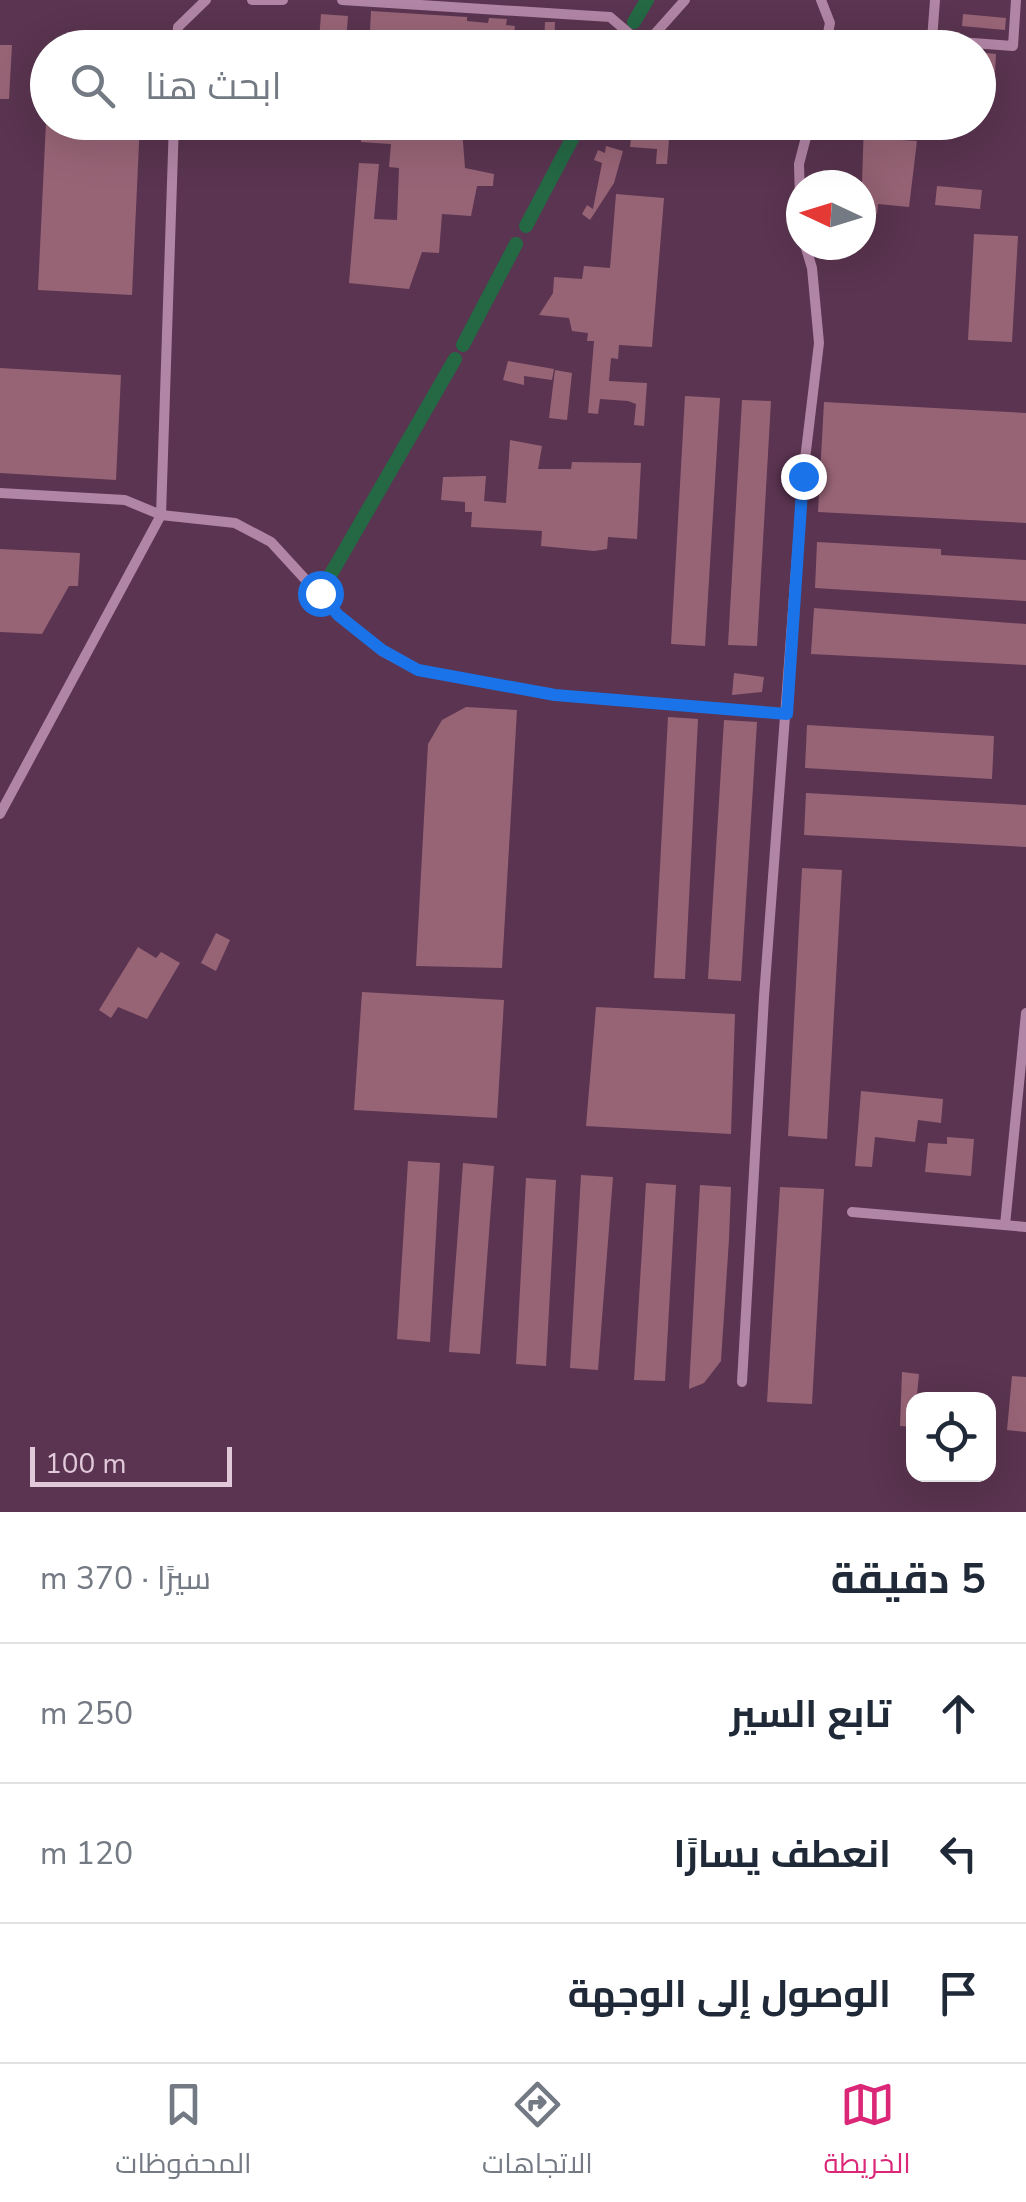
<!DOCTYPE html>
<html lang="ar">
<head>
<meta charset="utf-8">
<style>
  body { margin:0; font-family:"Nunito Sans",Cairo,sans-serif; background:#f6f6f7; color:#1f2937; direction:rtl }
  .controls { position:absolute; right:30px; bottom:30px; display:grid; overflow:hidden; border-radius:20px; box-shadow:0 10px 40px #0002 }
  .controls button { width:90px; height:90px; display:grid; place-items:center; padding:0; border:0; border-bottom:2px solid #e0e1e3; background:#fff; color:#1f2937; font:50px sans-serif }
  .compass { position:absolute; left:786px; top:170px; width:90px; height:90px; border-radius:50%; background:#fff; box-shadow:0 10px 40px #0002; rotate:274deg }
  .scale { position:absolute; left:30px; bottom:25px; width:202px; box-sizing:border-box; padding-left:10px; border:5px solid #e1c9d9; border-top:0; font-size:28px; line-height:35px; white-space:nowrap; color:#e1c9d9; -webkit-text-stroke:8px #5a3450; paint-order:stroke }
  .stop { position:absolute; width:30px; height:30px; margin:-22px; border:8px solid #1a73e8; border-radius:50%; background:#fff }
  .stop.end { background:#1a73e8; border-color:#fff; box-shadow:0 2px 10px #0008 }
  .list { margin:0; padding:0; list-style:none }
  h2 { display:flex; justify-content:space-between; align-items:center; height:130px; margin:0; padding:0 40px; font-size:42px }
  h2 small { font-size:32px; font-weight:400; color:#747a83 }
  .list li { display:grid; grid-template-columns:65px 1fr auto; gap:30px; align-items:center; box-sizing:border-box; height:140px; padding:0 40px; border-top:2px solid #e0e1e3 }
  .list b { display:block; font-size:38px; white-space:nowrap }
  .list em { font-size:32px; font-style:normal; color:#747a83 }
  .icon { flex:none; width:55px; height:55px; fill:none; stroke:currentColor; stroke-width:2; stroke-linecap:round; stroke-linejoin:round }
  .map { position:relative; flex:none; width:1026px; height:1512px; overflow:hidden; direction:ltr }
  .search { position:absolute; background:#fff; box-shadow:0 10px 40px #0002; left:30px; right:30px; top:30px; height:110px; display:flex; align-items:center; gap:25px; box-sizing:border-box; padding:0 35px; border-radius:55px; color:#747a83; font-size:38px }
  .sheet { height:550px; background:#fff }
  nav { display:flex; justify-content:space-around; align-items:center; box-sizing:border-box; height:140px; border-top:2px solid #e0e1e3; background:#fff; font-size:28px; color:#747a83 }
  nav a { display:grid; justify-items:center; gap:5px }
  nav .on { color:#db2777 }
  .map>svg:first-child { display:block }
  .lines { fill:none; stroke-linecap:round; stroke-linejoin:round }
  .canal { stroke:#246844; stroke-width:14 }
  .building { fill:#976476 }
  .minor { stroke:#b185a5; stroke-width:10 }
  .route { stroke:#1a73e8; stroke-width:12 }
</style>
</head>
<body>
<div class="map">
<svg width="1026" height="1512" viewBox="0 0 1026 1512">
  <rect width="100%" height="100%" fill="#5a3450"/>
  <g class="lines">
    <g class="canal">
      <path d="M 634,22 L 647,0"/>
      <path d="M 620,48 L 623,42"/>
      <path d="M 526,226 L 581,122"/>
      <path d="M 463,345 L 516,244"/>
      <path d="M 320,593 L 455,359"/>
    </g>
  </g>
  <g class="building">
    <path d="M 371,11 L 467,17 L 467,21 L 488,23 L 489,18 L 507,19 L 506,25 L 515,26 L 514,35 L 505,34 L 504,48 L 486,48 L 487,33 L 456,31 L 455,48 L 427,48 L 428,41 L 406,39 L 405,48 L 369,48 Z"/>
    <path d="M 321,14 L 348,16 L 346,43 L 319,40 Z"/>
    <path d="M 963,14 L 1006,18 L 1005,30 L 962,26 Z"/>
    <path d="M 545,22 L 555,22 L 554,48 L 544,47 Z"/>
    <path d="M 0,45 L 12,45 L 9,99 L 0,99 Z"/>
    <path d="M 978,52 L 996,54 L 995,73 L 978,72 Z"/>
    <path d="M 46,122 L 140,122 L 132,295 L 38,290 Z"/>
    <path d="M 374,122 L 455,122 L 454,128 L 462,129 L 465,168 L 494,174 L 493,186 L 477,186 L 471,216 L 442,214 L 439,253 L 422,252 L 409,289 L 349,283 L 359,163 L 379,164 L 374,219 L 397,220 L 399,168 L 389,167 L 391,144 L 361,142 L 363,126 L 373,127 Z"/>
    <path d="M 864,122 L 887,122 L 886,139 L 917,141 L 909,207 L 878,204 L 877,214 L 861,213 Z"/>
    <path d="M 631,138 L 669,140 L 667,164 L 656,164 L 657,149 L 630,147 Z"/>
    <path d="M 606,146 L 623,151 L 614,183 L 590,220 L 582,214 L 587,205 L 593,209 L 602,163 L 594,160 L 598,150 L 605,153 Z"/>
    <path d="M 937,186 L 982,190 L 980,209 L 935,205 Z"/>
    <path d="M 616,194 L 664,198 L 652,347 L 619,345 L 618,359 L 611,358 L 609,381 L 647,383 L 644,426 L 634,425 L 636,404 L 628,401 L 600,399 L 598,414 L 588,413 L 594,341 L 587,341 L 588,333 L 572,331 L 569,318 L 539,315 L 553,293 L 554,277 L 582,279 L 584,266 L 610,268 Z"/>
    <path d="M 974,234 L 1018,236 L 1012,342 L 968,340 Z"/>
    <path d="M 508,361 L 554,369 L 552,380 L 524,376 L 524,385 L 503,380 Z"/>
    <path d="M 0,368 L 121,375 L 116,480 L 0,473 Z"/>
    <path d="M 555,370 L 572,373 L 567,420 L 549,418 Z"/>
    <path d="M 685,396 L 720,398 L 705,646 L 671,644 Z"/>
    <path d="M 742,400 L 771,401 L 757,646 L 728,645 Z"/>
    <path d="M 824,402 L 1026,413 L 1026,523 L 818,512 Z"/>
    <path d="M 510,440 L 542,446 L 538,469 L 571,469 L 572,462 L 641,463 L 637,539 L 608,537 L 607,549 L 594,551 L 541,546 L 542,531 L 471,527 L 472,512 L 465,512 L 465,502 L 441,500 L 443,477 L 486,476 L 484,501 L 506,503 Z"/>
    <path d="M 817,542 L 941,549 L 941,555 L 1026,560 L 1026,601 L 815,588 Z"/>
    <path d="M 0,549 L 80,553 L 78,586 L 69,586 L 42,634 L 0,632 Z"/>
    <path d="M 814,608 L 1026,624 L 1026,665 L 811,654 Z"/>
    <path d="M 734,673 L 764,677 L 762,692 L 732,695 Z"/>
    <path d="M 466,707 L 517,710 L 502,968 L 416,966 L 428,744 L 442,720 Z"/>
    <path d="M 668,717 L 698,719 L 685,979 L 654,978 Z"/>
    <path d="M 724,720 L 757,722 L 741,981 L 708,979 Z"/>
    <path d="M 807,725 L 994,736 L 992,779 L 805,768 Z"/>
    <path d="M 806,793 L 1026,805 L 1026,847 L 804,835 Z"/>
    <path d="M 802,868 L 842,870 L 827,1139 L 788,1136 Z"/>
    <path d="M 216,933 L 230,940 L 216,971 L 201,963 Z"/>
    <path d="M 138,947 L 156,958 L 161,952 L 180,963 L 147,1019 L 118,1007 L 111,1018 L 99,1010 Z"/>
    <path d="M 362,992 L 504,1000 L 497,1118 L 354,1110 Z"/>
    <path d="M 596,1007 L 735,1014 L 731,1134 L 586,1126 Z"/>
    <path d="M 861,1091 L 943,1099 L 941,1123 L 918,1120 L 915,1142 L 875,1137 L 872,1167 L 855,1166 Z"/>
    <path d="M 947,1137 L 974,1139 L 971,1176 L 925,1172 L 928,1143 L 947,1144 Z"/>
    <path d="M 408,1161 L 440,1163 L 430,1342 L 397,1339 Z"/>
    <path d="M 463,1163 L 494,1166 L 480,1354 L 449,1352 Z"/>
    <path d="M 581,1175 L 613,1177 L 598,1370 L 570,1368 Z"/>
    <path d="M 526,1178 L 556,1180 L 546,1366 L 516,1364 Z"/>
    <path d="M 646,1183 L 676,1185 L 665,1381 L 634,1380 Z"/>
    <path d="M 700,1185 L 731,1187 L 729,1239 L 721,1361 L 704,1383 L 689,1389 Z"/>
    <path d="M 780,1187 L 824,1189 L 812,1404 L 767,1402 Z"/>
    <path d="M 902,1372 L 919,1374 L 914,1427 L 900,1426 Z"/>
    <path d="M 1012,1376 L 1026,1377 L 1026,1432 L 1007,1430 Z"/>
  </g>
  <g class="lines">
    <g class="minor">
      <path d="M 252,0 L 283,0"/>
      <path d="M 342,0 L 610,17 L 644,46 L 685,0"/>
      <path d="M 821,0 L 830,23 L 825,48"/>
      <path d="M 935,0 L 932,40 L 1013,46 L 1016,0"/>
      <path d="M 177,48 L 178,27 L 206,0"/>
      <path d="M 801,233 L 799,164 L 810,122"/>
      <path d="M 0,493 L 125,500 L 161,515 L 235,523 L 271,542 L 338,615 L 382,651 L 418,670 L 555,695 L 787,714"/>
      <path d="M 0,814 L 161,515 L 174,122"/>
      <path d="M 852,1212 L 1026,1227"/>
      <path d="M 1005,1225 L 1026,1013"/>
      <path d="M 742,1382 L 764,997 L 803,476 L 819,343 L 812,268 L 805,245"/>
    </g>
  </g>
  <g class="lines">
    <path class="route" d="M 320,593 L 338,615 L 382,650 L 418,670 L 555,695 L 787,714 L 803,476"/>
  </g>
</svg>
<div class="controls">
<button><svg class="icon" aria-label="locate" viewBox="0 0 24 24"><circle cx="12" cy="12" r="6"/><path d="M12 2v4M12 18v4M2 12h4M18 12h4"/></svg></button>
</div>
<svg class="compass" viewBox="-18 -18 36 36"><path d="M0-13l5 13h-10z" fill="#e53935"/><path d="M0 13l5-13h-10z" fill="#747a83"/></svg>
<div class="scale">100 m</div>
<div class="stop" style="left:320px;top:593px"></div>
<div class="stop end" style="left:803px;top:476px"></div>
<div class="search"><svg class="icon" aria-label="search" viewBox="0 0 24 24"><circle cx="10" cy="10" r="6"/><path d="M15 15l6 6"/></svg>ابحث هنا</div>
</div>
<section class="sheet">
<h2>5 دقيقة<small>سيرًا · 370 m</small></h2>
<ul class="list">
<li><svg class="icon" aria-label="ahead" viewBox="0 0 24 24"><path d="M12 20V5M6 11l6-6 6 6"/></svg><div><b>تابع السير</b></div><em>250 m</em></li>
<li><svg class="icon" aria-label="left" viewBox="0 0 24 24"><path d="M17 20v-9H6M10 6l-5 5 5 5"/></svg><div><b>انعطف يسارًا</b></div><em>120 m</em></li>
<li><svg class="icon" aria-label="arrive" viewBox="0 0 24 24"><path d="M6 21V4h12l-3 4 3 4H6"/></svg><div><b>الوصول إلى الوجهة</b></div></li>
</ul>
</section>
<nav>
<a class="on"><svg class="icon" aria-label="map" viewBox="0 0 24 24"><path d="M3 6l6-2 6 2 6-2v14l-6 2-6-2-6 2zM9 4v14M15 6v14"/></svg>الخريطة</a>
<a><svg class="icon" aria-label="directions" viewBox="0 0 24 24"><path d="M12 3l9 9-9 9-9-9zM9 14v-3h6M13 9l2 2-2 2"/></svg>الاتجاهات</a>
<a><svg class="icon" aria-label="saved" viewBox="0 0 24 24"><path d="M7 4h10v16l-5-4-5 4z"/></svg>المحفوظات</a>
</nav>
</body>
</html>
